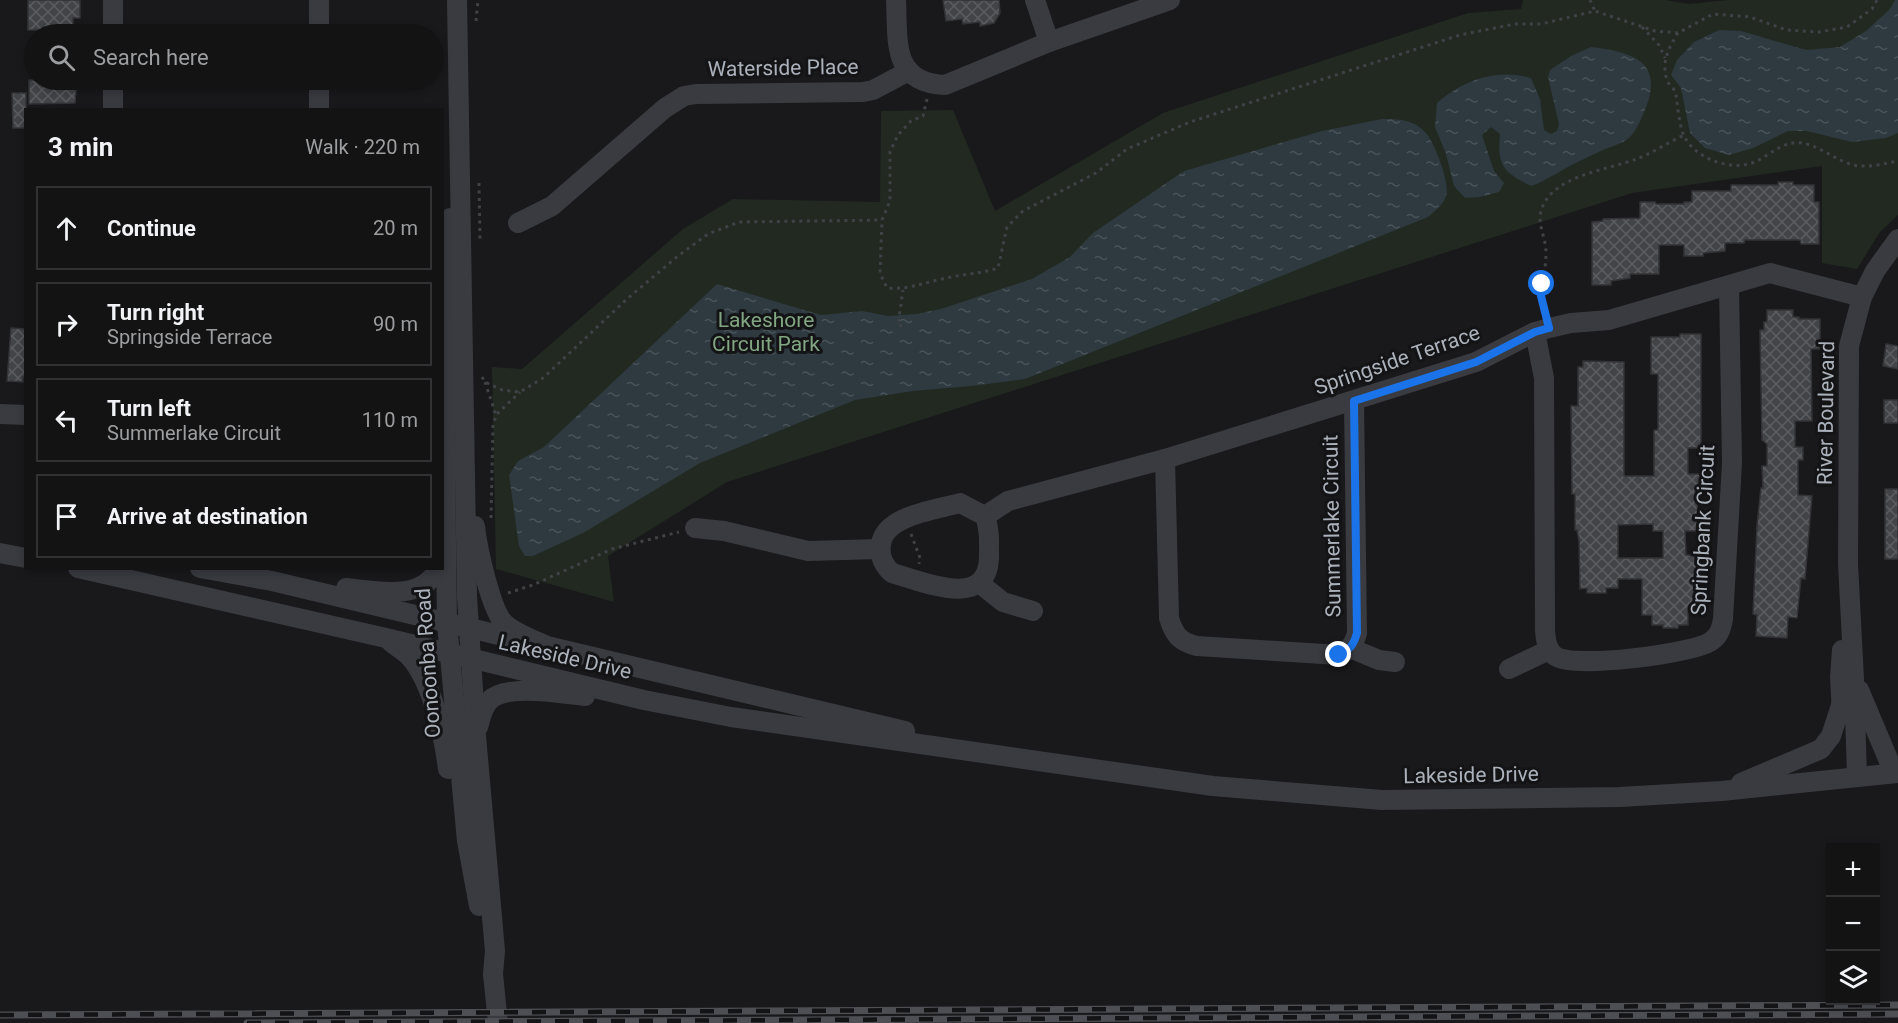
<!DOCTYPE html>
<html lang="en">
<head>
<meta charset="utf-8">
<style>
  body { margin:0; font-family:Roboto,sans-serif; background:#202022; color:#f1f3f6 }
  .controls { position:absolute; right:18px; bottom:18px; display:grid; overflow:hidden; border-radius:0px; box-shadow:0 3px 9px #0003 }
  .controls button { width:54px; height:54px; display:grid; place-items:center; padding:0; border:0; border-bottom:2px solid #323234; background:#131314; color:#f1f3f6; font:30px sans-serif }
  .stop { position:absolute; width:18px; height:18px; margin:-14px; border:4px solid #1a73e8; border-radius:50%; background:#fff }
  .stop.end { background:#1a73e8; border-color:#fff; box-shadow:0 2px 6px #0008 }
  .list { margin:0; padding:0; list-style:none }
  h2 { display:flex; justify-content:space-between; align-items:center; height:78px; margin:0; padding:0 24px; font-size:26px }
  h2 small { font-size:20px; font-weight:400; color:#9d9ea0 }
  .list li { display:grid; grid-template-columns:39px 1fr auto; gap:18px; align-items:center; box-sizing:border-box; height:84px; margin:0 12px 12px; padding:0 12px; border:2px solid #323234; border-radius:0px }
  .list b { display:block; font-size:22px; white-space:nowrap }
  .list p { margin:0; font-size:20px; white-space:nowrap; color:#9d9ea0 }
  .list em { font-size:20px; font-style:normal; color:#9d9ea0 }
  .icon { flex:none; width:33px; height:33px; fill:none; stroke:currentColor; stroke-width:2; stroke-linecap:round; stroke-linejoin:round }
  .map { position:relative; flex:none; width:1898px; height:1023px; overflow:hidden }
  .search { position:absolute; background:#131314; box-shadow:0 3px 9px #0003; left:24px; top:24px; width:420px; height:66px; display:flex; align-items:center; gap:15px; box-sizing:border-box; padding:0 21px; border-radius:33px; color:#9d9ea0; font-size:22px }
  .panel { position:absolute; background:#131314; box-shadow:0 3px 9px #0003; left:24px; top:108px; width:420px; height:462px; border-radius:0px }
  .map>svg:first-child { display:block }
  .green { fill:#212921 }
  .water { fill:url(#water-ripples) }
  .building { fill:url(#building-cross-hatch); stroke:#333337; stroke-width:1.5; fill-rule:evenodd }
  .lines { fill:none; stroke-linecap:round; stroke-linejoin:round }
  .path { stroke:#404247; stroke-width:3; stroke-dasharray:3 4.5; stroke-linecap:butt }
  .minor { stroke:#3a3b40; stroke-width:20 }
  .rail-casing { stroke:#4d4f55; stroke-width:7 }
  .rail { stroke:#141416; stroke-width:4.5; stroke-dasharray:14; stroke-linecap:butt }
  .route { stroke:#1a73e8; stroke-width:8 }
  .labels { text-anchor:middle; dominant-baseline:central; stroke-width:6; stroke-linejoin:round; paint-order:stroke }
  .street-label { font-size:21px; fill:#abb1bb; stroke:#141416 }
  .park-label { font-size:21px; fill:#82a682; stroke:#141416 }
</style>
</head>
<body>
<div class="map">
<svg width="1898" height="1023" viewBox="0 0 1898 1023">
  <defs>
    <pattern id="water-ripples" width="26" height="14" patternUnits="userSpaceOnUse" patternTransform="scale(1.5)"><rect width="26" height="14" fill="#2e3940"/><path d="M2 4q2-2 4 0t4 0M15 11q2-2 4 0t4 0" fill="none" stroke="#4a535a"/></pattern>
    <pattern id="building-cross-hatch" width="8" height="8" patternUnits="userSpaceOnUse" patternTransform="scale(1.5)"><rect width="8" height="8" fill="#434448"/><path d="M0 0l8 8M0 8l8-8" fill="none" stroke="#5b5d60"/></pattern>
  </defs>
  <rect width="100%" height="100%" fill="#19191b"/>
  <path class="green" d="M 1523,0 L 1666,0 L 1689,4 L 1727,0 L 1898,0 L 1898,215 L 1880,232 L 1857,269 L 1822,263 L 1822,166 L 1632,193 L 727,482 L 608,556 L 614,602 L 496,569 L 492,367 L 522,369 L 683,229 L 733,199 L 880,202 L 881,111 L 953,110 L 995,211 L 1163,113 L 1468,13 L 1521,9 Z"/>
  <g class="water">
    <path d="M 1895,0 L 1898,0 L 1898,133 L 1886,138 L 1852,142 L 1807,131 L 1788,131 L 1753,148 L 1729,155 L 1705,148 L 1690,133 L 1681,88 L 1671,75 L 1677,60 L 1694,42 L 1719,30 L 1741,31 L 1806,50 L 1840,47 L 1866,31 L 1890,9 Z"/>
    <path d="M 1591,47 C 1632,52 1665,61 1645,110 C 1641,119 1635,135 1626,140 C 1619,145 1609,147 1601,151 C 1586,158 1570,165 1556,174 C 1547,178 1541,183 1531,186 C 1503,172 1497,166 1500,134 L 1491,127 L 1482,135 L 1494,171 L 1504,183 L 1499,192 L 1480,197 L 1465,198 L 1454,186 L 1446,154 L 1435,127 L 1437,103 C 1463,80 1497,68 1531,78 L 1540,99 L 1544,130 L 1551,134 L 1557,131 L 1559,124 L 1548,77 L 1550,70 L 1571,56 Z"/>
    <path d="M 1382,119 C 1397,119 1413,119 1425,132 C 1434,141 1451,185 1446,196 C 1443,205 1435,211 1428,217 L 1025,379 L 971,386 L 913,391 L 855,400 L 700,463 L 583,533 L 533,556 L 525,556 L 519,546 L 509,475 L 518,461 L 544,447 L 717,284 L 821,315 L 862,311 L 888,316 L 916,314 L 941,309 L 1032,279 L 1070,257 L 1093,233 L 1184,171 L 1322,131 Z"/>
  </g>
  <g class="building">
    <path d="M 28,0 L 80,0 L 80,18 L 73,18 L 73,30 L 28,30 Z"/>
    <path d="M 943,0 L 999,0 L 1000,13 L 994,23 L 980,26 L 980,22 L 963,24 L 962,19 L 946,21 Z"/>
    <path d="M 29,80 L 77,80 L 75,103 L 29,104 Z"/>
    <path d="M 12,93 L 26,93 L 26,128 L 13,128 Z"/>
    <path d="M 1778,182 L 1793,182 L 1793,185 L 1814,185 L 1814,202 L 1819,202 L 1819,244 L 1801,244 L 1800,240 L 1745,240 L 1744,243 L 1725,243 L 1725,251 L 1703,253 L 1703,256 L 1684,256 L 1684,245 L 1659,245 L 1659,274 L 1630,274 L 1630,278 L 1611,281 L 1611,285 L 1592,285 L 1592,222 L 1603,221 L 1603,219 L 1640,218 L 1640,202 L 1655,202 L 1656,204 L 1684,204 L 1684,202 L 1692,202 L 1692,191 L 1731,191 L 1731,185 L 1778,185 Z"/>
    <path d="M 1767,310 L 1793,310 L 1793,317 L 1799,317 L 1799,319 L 1820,319 L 1820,349 L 1811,349 L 1812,421 L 1795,421 L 1795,447 L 1803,447 L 1803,460 L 1798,460 L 1798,495 L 1812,496 L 1805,579 L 1801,578 L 1797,618 L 1788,617 L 1787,638 L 1756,636 L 1757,615 L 1753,614 L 1757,525 L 1761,488 L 1763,488 L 1762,466 L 1767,466 L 1767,444 L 1762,440 L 1760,330 L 1764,330 L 1764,322 L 1767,322 Z"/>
    <path d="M 11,328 L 26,329 L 26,377 L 23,377 L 23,382 L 7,381 Z"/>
    <path d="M 1680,334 L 1701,334 L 1701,448 L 1688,448 L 1688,474 L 1702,474 L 1702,495 L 1697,495 L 1698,531 L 1685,531 L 1686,555 L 1698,555 L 1698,573 L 1695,573 L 1695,609 L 1688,607 L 1688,625 L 1678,625 L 1678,628 L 1663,628 L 1663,625 L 1652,625 L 1652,615 L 1642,615 L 1642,579 L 1618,579 L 1618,588 L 1606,588 L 1606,593 L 1587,593 L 1587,588 L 1580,589 L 1579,541 L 1577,530 L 1575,530 L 1575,494 L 1572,494 L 1571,406 L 1578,406 L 1578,367 L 1583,367 L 1583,361 L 1624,362 L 1624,476 L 1654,476 L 1654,430 L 1658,430 L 1658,374 L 1651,374 L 1651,337 L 1680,337 ZM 1653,524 L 1653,531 L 1663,531 L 1663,558 L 1618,558 L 1618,525 Z"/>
    <path d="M 1886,344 L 1898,346 L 1898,369 L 1883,366 Z"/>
    <rect x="1884" y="400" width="14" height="23"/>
    <rect x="1885" y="489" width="13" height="70"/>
  </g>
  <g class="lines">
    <g class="path">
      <path d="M 1590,0 L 1595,11"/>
      <path d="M 476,21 L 478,0"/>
      <path d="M 1642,27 L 1659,45 L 1665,58"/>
      <path d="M 1678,33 C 1669,47 1661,62 1667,80 C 1669,86 1675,88 1676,95 C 1678,108 1679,124 1684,136 C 1695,158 1729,171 1752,163 C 1769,157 1782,140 1802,143 C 1820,146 1835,160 1853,165 C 1868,168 1883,164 1898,161"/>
      <path d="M 927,99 L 923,116 L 911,121 L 898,135 L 890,152 L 890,201 L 882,220 L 880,273 L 887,288 C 907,290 923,283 942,279 C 961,274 980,274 998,268 L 1007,227 L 1023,211 L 1096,173 L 1127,149 L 1190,122 L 1460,35 L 1515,24 L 1541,24 L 1595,11 L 1655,31 L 1678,33 L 1713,14 L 1750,17 L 1787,30 L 1819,32 L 1847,27 L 1872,9 L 1877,0"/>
      <path d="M 479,183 L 480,240"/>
      <path d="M 1544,311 C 1539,287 1546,275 1546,252 C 1546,238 1537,224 1541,211 C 1551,175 1609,170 1639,158 C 1654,152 1669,142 1684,135"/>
      <path d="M 902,326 L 898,325 L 903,290"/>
      <path d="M 482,377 L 485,382 L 502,390 L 520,392 L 543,378 L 628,298 L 678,256 L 708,234 L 739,222 L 882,220"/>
      <path d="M 485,382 L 496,415"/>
      <path d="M 491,518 L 493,426 L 496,415 L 520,392"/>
      <path d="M 911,534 L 920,558 L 919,564"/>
      <path d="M 508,593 L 533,585 L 612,549 L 679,532"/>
    </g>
    <g class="minor">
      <path d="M 113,0 L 113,34"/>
      <path d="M 319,0 L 319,34"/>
      <path d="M 457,0 L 467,597 L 476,736 L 495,951 L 493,974 L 498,1023"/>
      <path d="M 896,0 C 898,40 891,83 945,85 L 1049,42 L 1170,0"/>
      <path d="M 1035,0 L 1049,42"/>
      <path d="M 113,80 L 113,110"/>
      <path d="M 319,80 L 319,110"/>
      <path d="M 450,218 L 444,377 L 447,623 L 467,841 L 479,906"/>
      <path d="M 518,223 L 552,206 L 665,108 L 684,96 L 696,94 L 863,92 L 873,90 L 909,71"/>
      <path d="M 1535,332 L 1544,378 L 1545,631 C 1546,641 1547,650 1555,656 C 1574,669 1690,654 1710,642 C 1719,636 1721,630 1723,619 L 1732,463 L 1729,286"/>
      <path d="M 0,414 L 26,415"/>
      <path d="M 1165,459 L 1169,618 C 1174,635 1180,642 1197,646 L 1339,655 C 1350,650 1354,644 1357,633 L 1354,401"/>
      <path d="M 985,516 L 960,503 C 936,510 885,515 881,544 C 879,556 883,565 892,573 C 922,581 987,611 989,558 C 989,543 990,530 985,516 L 1008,501 L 1165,459 L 1476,362 L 1535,332 L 1549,328 L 1571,323 L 1609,320 L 1770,273 L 1862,297"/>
      <path d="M 475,526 C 477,546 491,612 505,624 C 516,634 534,640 547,646 L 905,731"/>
      <path d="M 695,528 L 724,531 L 808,551 L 880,549"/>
      <path d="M 0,553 L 26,558"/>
      <path d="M 78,568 L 386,638 L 644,700 L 731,717 L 1213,786 L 1382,800 L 1620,797 L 1722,791 L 1898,773"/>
      <path d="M 200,568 L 272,581 L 520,640"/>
      <path d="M 979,583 L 1003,602 L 1033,611"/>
      <path d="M 346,588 C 376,591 423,602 438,568"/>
      <path d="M 391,642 C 397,647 404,651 409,656 C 432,681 444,736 448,769"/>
      <path d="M 1350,648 L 1379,660 L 1395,662"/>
      <path d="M 1509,669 L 1549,650"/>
      <path d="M 1859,690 L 1894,773"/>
      <path d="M 1842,714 L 1840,677 L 1842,650"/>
      <path d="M 478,727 C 481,718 482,708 489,701 C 505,683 562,694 585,696"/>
      <path d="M 1857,777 L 1854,679 L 1848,564 L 1849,346 L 1862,297 L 1875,271 L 1898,239"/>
      <path d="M 1741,783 L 1821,749 L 1831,736 L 1842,702"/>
    </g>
    <g class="rail-casing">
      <g id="rail">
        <path d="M 0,1015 L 1898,1005"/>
        <path d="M 247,1023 L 1898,1014"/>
      </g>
    </g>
    <use href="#rail" class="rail"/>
  </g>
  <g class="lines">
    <path class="route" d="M 1339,655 C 1350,650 1354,644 1357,633 L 1354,401 L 1476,362 L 1535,332 L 1549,328 L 1541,296 L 1542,284"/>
  </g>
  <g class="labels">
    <g class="street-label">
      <text transform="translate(783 68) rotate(-1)">Waterside Place</text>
      <text transform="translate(1397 360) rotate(-19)">Springside Terrace</text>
      <text transform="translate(1826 413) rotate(-89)">River Boulevard</text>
      <text transform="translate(1332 526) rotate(-91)">Summerlake Circuit</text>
      <text transform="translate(1703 530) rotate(-87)">Springbank Circuit</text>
      <text transform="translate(565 657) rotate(13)">Lakeside Drive</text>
      <text transform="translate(428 663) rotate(-94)">Oonoonba Road</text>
      <text transform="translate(1471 775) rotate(-1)">Lakeside Drive</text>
    </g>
    <g class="park-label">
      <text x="766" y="320">Lakeshore<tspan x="766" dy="24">Circuit Park</tspan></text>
    </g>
  </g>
</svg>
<div class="controls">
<button>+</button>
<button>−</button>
<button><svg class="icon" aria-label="layers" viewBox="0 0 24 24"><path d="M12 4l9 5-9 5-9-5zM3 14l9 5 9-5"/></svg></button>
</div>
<div class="stop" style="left:1542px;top:284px"></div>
<div class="stop end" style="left:1339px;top:655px"></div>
<div class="search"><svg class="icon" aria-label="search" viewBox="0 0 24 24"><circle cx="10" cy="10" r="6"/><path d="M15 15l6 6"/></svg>Search here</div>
<section class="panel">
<h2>3 min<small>Walk · 220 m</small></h2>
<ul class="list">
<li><svg class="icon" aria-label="ahead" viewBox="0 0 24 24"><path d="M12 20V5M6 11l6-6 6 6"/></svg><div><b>Continue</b></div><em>20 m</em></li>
<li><svg class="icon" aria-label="right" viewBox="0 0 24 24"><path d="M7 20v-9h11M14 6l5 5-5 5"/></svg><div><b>Turn right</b><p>Springside Terrace</p></div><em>90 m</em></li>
<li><svg class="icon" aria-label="left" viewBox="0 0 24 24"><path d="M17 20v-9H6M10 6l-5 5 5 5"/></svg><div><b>Turn left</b><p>Summerlake Circuit</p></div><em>110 m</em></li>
<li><svg class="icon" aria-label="arrive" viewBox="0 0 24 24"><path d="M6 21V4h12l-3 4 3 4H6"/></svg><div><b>Arrive at destination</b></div></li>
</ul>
</section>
</div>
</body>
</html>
